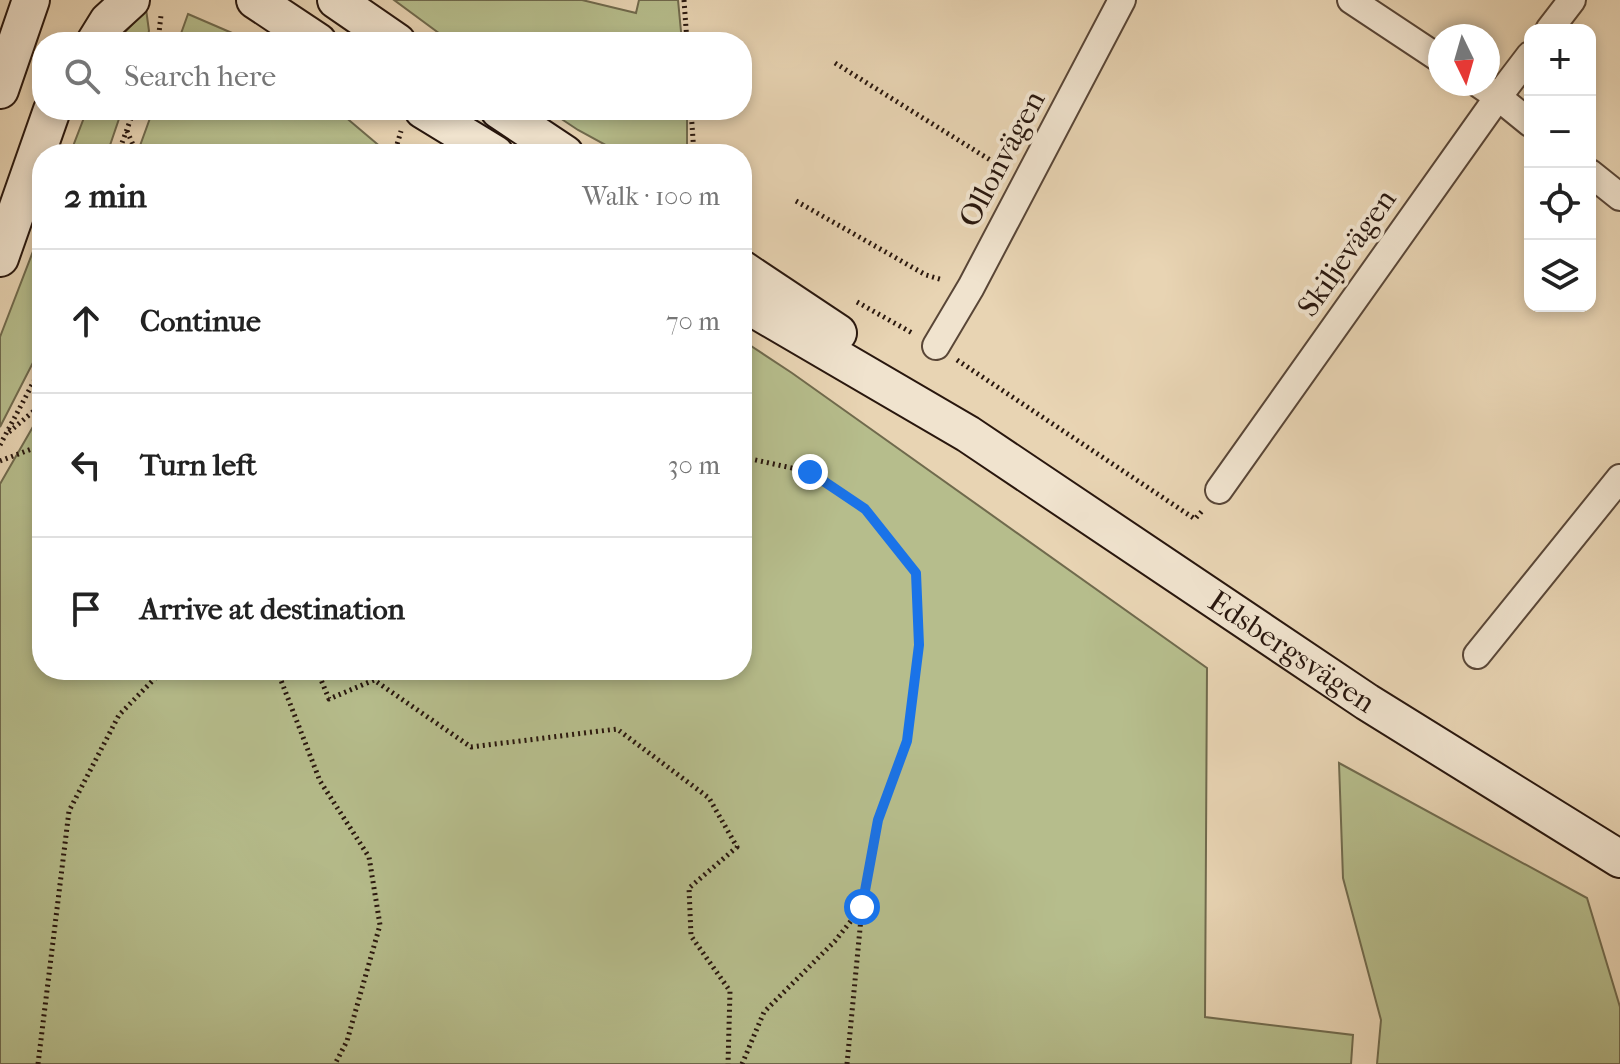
<!DOCTYPE html>
<html lang="en">
<head>
<meta charset="utf-8">
<style>
  body { margin:0; font-family:"IM FELL French Canon",serif; background:#f6f6f6; color:#222 }
  .controls { position:absolute; right:24px; top:24px; display:grid; overflow:hidden; border-radius:16px; box-shadow:0 4px 12px #0003 }
  .controls button { width:72px; height:72px; display:grid; place-items:center; padding:0; border:0; border-bottom:2px solid #e0e0e0; background:#fff; color:#222; font:40px sans-serif }
  .compass { position:absolute; left:1428px; top:24px; width:72px; height:72px; border-radius:50%; background:#fff; box-shadow:0 4px 12px #0003; rotate:175deg }
  .stop { position:absolute; width:24px; height:24px; margin:-18px; border:6px solid #1a73e8; border-radius:50%; background:#fff }
  .stop.end { background:#1a73e8; border-color:#fff; box-shadow:0 2px 8px #0008 }
  .list { margin:0; padding:0; list-style:none }
  h2 { display:flex; justify-content:space-between; align-items:center; height:104px; margin:0; padding:0 32px; font-size:34px }
  h2 small { font-size:26px; font-weight:400; color:#767676 }
  .list li { display:grid; grid-template-columns:52px 1fr auto; gap:24px; align-items:center; box-sizing:border-box; height:144px; padding:0 32px; border-top:2px solid #e0e0e0 }
  .list b { display:block; font-size:30px; white-space:nowrap }
  .list em { font-size:26px; font-style:normal; color:#767676 }
  .icon { flex:none; width:44px; height:44px; fill:none; stroke:currentColor; stroke-width:2; stroke-linecap:round; stroke-linejoin:round }
  .map { position:relative; flex:none; width:1620px; height:1064px; overflow:hidden }
  .search { position:absolute; background:#fff; box-shadow:0 4px 12px #0003; left:32px; top:32px; width:720px; height:88px; display:flex; align-items:center; gap:20px; box-sizing:border-box; padding:0 28px; border-radius:32px; color:#767676; font-size:30px }
  .panel { position:absolute; background:#fff; box-shadow:0 4px 12px #0003; left:32px; top:144px; width:720px; height:536px; border-radius:32px }
  .map>svg:first-child { display:block }
  .green { fill:#b6bd8c; stroke:#706a4d; stroke-width:2 }
  .lines { fill:none; stroke-linecap:round; stroke-linejoin:round }
  .street-casing { stroke:#594637; stroke-width:30 }
  .secondary-casing { stroke:#29170e; stroke-width:40 }
  .path { stroke:#29170e; stroke-width:5; stroke-dasharray:2 4; stroke-linecap:butt }
  .street { stroke:#f0e3ce; stroke-width:26 }
  .secondary { stroke:#f0e3ce; stroke-width:36 }
  .route { stroke:#1a73e8; stroke-width:10 }
  .labels { text-anchor:middle; dominant-baseline:central; stroke-width:8; stroke-linejoin:round; paint-order:stroke }
  .street-label { font-size:30px; fill:#29170e; stroke:#f0e3ce }
</style>
</head>
<body>
<div class="map">
<svg width="1620" height="1064" viewBox="0 0 1620 1064">
  <rect width="100%" height="100%" fill="#e8d4b3"/>
  <filter id="stains"><feTurbulence type="fractalNoise" baseFrequency=".0025" numOctaves="4"/><feColorMatrix values="0 0 0 0 .2 0 0 0 0 .09 0 0 0 0 .02 0 0 0 .5 -.17"/></filter>
  <radialGradient id="worn" r=".72"><stop offset=".6" stop-color="#630" stop-opacity="0"/><stop offset="1" stop-color="#630" stop-opacity=".3"/></radialGradient>
  <g class="green">
    <path d="M 394,0 L 582,0 L 636,13 L 639,0 L 678,0 L 682,42 L 451,42 Z"/>
    <path d="M 146,9 L 149,31 L 145,42 L 116,42 Z"/>
    <path d="M 188,14 L 253,42 L 178,42 Z"/>
    <path d="M 87,110 L 122,110 L 107,154 L 70,154 Z"/>
    <path d="M 153,110 L 337,110 L 389,154 L 137,154 Z"/>
    <path d="M 548,110 L 687,110 L 687,154 L 622,154 L 578,130 Z"/>
    <path d="M 42,228 L 42,345 L 0,427 L 0,337 Z"/>
    <path d="M 742,340 L 792,373 L 1207,668 L 1205,1017 L 1353,1035 L 1351,1064 L 0,1064 L 0,484 L 42,411 L 42,670 L 742,670 Z"/>
    <path d="M 1339,763 L 1587,898 L 1620,1007 L 1620,1064 L 1377,1064 L 1381,1020 L 1343,878 Z"/>
  </g>
  <g class="lines">
    <g class="street-casing">
      <g id="street">
        <path d="M 1351,0 L 1440,59"/>
        <path d="M 1549,30 L 1572,0"/>
        <path d="M 1479,84 L 1498,97 L 1530,123"/>
        <path d="M 1590,173 L 1620,197"/>
        <path d="M 936,346 L 971,287 L 1122,0"/>
        <path d="M 1219,490 L 1498,97 L 1530,55"/>
        <path d="M 1477,655 L 1620,478"/>
      </g>
    </g>
    <g class="secondary-casing">
      <g id="secondary">
        <path d="M 255,0 L 318,42"/>
        <path d="M 336,0 L 397,42"/>
        <path d="M 95,42 L 108,21 L 131,0"/>
        <path d="M 0,90 L 31,0"/>
        <path d="M 423,110 L 495,154"/>
        <path d="M 499,110 L 565,154"/>
        <path d="M 0,258 L 52,110"/>
        <path d="M 742,269 L 838,333"/>
        <path id="s1" d="M 742,302 L 968,434 L 1367,702 L 1620,859"/>
      </g>
    </g>
    <g class="path">
      <path d="M 684,0 L 687,42"/>
      <path d="M 158,42 L 161,15"/>
      <path d="M 835,63 L 1003,168"/>
      <path d="M 691,110 L 694,154"/>
      <path d="M 127,131 L 137,154"/>
      <path d="M 118,154 L 134,110"/>
      <path d="M 391,154 L 396,148 L 401,131"/>
      <path d="M 796,201 L 926,275 L 943,280"/>
      <path d="M 857,302 L 914,334"/>
      <path d="M 957,360 L 1195,519 L 1203,510"/>
      <path d="M 9,432 L 42,404"/>
      <path d="M 0,445 L 42,366"/>
      <path d="M 0,461 L 42,445"/>
      <path d="M 277,670 L 320,781 L 369,857 L 380,925 L 347,1041 L 335,1064"/>
      <path d="M 317,670 L 329,699 L 374,680 L 471,747 L 617,729 L 709,798 L 737,847 L 689,888 L 691,936 L 730,991 L 728,1064"/>
      <path d="M 38,1064 L 69,811 L 119,715 L 163,670"/>
      <path d="M 742,1064 L 764,1012 L 835,941 L 862,907 L 878,820 L 907,741 L 919,645 L 916,573 L 865,509 L 810,472 L 751,459 L 742,455"/>
      <path d="M 847,1064 L 862,908"/>
    </g>
    <use href="#street" class="street"/>
    <use href="#secondary" class="secondary"/>
  </g>
  <g class="lines">
    <path class="route" d="M 810,472 L 865,509 L 916,573 L 919,645 L 907,741 L 878,820 L 862,907"/>
  </g>
  <g class="labels">
    <g class="street-label">
      <text transform="translate(1002 159) rotate(-62)">Ollonvägen</text>
      <text transform="translate(1347 253) rotate(-55)">Skiljevägen</text>
      <text stroke="none"><textPath href="#s1" startOffset="652">Edsbergsvägen</textPath></text>
    </g>
  </g>
  <rect width="100%" height="100%" filter="url(#stains)"/>
  <rect width="100%" height="100%" fill="url(#worn)"/>
</svg>
<div class="controls">
<button>+</button>
<button>−</button>
<button><svg class="icon" aria-label="locate" viewBox="0 0 24 24"><circle cx="12" cy="12" r="6"/><path d="M12 2v4M12 18v4M2 12h4M18 12h4"/></svg></button>
<button><svg class="icon" aria-label="layers" viewBox="0 0 24 24"><path d="M12 4l9 5-9 5-9-5zM3 14l9 5 9-5"/></svg></button>
</div>
<svg class="compass" viewBox="-18 -18 36 36"><path d="M0-13l5 13h-10z" fill="#e53935"/><path d="M0 13l5-13h-10z" fill="#767676"/></svg>
<div class="stop" style="left:862px;top:907px"></div>
<div class="stop end" style="left:810px;top:472px"></div>
<div class="search"><svg class="icon" aria-label="search" viewBox="0 0 24 24"><circle cx="10" cy="10" r="6"/><path d="M15 15l6 6"/></svg>Search here</div>
<section class="panel">
<h2>2 min<small>Walk · 100 m</small></h2>
<ul class="list">
<li><svg class="icon" aria-label="ahead" viewBox="0 0 24 24"><path d="M12 20V5M6 11l6-6 6 6"/></svg><div><b>Continue</b></div><em>70 m</em></li>
<li><svg class="icon" aria-label="left" viewBox="0 0 24 24"><path d="M17 20v-9H6M10 6l-5 5 5 5"/></svg><div><b>Turn left</b></div><em>30 m</em></li>
<li><svg class="icon" aria-label="arrive" viewBox="0 0 24 24"><path d="M6 21V4h12l-3 4 3 4H6"/></svg><div><b>Arrive at destination</b></div></li>
</ul>
</section>
</div>
</body>
</html>
